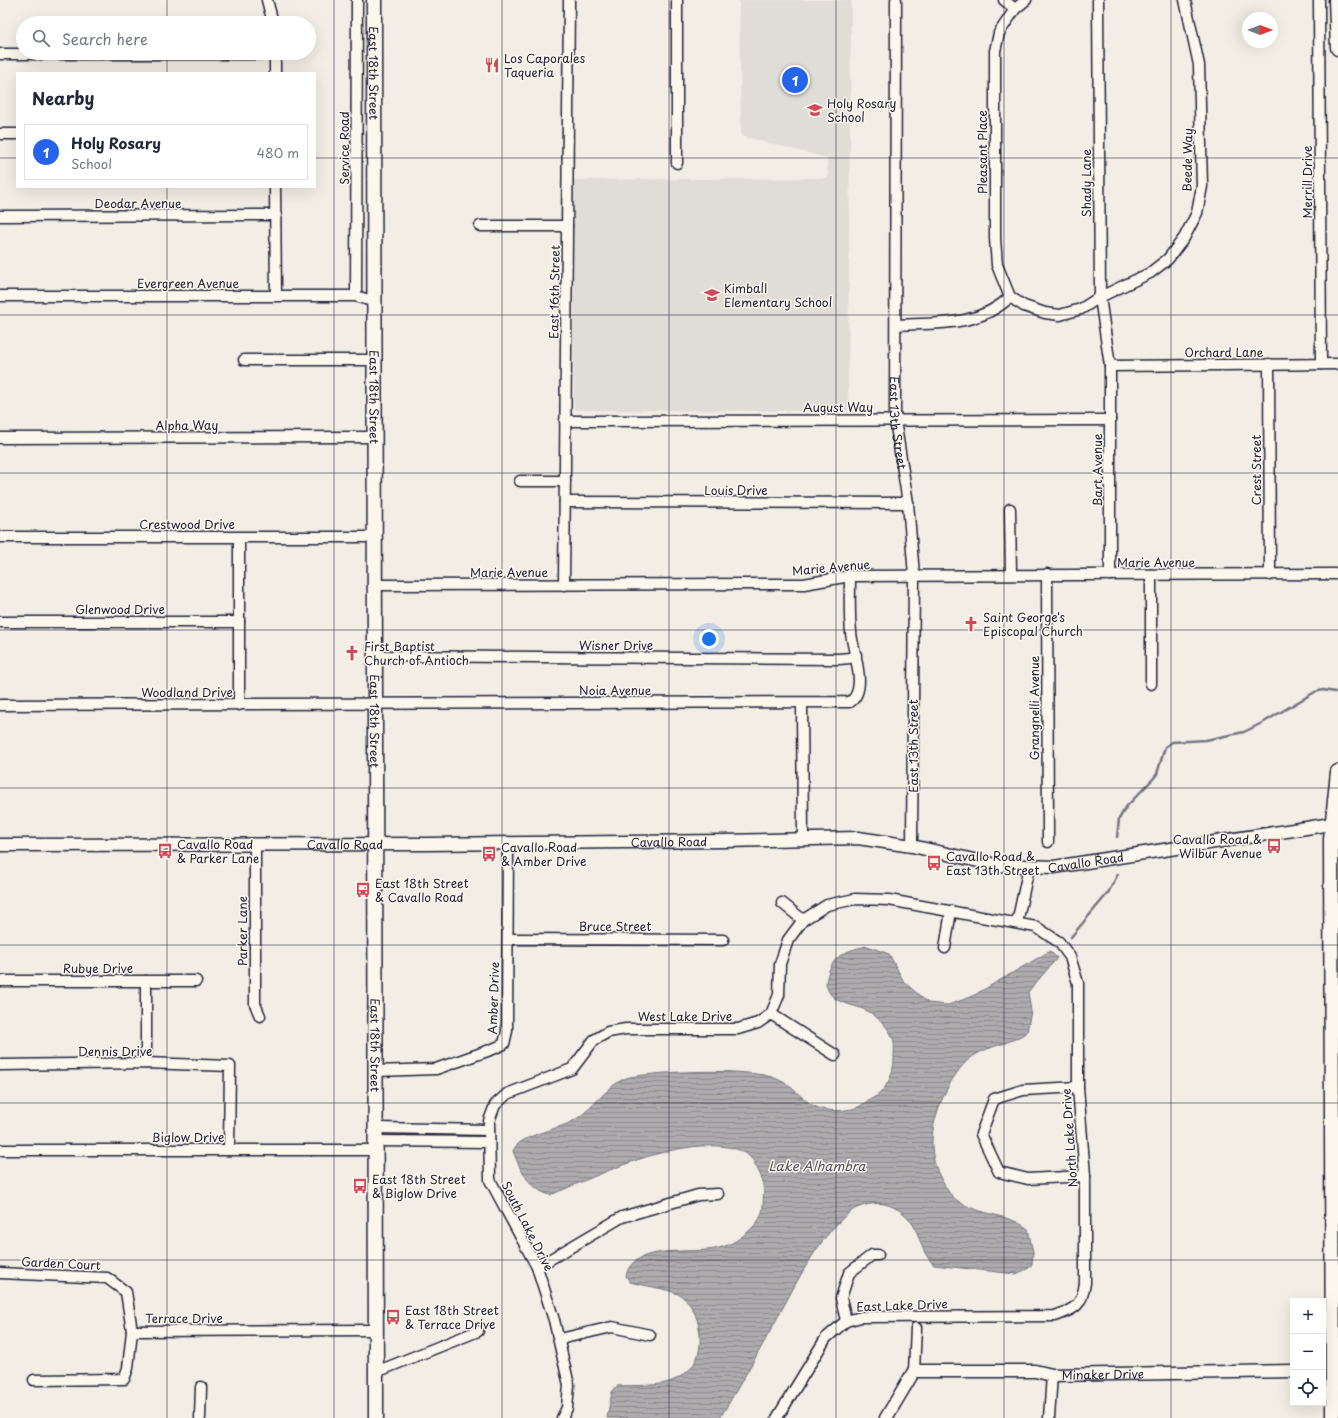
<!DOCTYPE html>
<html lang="en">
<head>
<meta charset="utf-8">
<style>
  body { margin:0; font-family:"Playpen Sans",sans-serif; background:#f2f2f3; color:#1f2937 }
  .controls { position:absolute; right:12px; bottom:12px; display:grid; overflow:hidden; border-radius:0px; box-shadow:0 4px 16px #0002 }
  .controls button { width:36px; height:36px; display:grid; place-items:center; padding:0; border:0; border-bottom:1px solid #e0e1e3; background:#fff; color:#1f2937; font:20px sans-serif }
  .compass { position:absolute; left:1242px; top:12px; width:36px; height:36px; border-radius:50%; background:#fff; box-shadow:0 4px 16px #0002; rotate:90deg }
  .you { position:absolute; left:709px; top:639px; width:14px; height:14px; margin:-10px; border:3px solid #fff; border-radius:50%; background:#1a73e8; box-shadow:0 0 0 6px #1a73e833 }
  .badge { display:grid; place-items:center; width:26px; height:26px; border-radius:50%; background:#2563eb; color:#fff; font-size:13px; font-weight:700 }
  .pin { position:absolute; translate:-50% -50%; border:2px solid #fff; box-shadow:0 1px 4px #0006 }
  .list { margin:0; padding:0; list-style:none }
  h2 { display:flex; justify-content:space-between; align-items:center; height:52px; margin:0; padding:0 16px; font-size:17px }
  h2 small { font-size:13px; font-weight:400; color:#747a83 }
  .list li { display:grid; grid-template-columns:26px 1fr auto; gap:12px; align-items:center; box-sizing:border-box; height:56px; margin:0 8px 8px; padding:0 8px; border:1px solid #e0e1e3; border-radius:0px }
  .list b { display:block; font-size:15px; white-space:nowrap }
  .list p { margin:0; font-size:13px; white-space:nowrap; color:#747a83 }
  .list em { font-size:13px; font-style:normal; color:#747a83 }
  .icon { flex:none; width:22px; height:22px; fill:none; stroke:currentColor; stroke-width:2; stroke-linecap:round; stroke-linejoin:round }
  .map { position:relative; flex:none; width:1338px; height:1418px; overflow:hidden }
  .search { position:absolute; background:#fff; box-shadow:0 4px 16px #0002; left:16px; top:16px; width:300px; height:44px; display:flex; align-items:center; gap:10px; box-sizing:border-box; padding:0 14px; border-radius:22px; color:#747a83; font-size:15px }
  .panel { position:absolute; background:#fff; box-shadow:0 4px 16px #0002; left:16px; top:72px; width:300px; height:116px; border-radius:0px }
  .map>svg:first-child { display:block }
  .built { fill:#e0dcd6 }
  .water { fill:url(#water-rules); stroke:#76747f }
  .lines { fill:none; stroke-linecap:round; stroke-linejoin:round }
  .stream { stroke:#76747f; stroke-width:2.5 }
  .minor-casing { stroke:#22223b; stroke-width:13 }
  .tertiary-casing { stroke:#22223b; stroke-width:15 }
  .secondary-casing { stroke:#22223b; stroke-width:17 }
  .minor { stroke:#fbf7ec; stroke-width:10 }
  .tertiary { stroke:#fbf7ec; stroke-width:12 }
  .secondary { stroke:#fbf7ec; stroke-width:14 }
  .grid { fill:none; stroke:#22223b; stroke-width:1; stroke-opacity:0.55 }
  .labels { text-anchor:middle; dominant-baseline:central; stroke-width:3; stroke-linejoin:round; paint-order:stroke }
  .poi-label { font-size:12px; fill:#22223b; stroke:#fbf7ec; text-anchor:start }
  .street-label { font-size:12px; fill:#22223b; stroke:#fbf7ec }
  .water-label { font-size:13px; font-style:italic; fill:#535263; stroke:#fbf7ec }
</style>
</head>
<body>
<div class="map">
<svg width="1338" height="1418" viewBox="0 0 1338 1418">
  <defs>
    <pattern id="water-rules" width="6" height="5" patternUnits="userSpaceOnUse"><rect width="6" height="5" fill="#aeabad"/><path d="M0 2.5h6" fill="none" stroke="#8d8b8e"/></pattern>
  </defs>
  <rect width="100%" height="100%" fill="#f2eee5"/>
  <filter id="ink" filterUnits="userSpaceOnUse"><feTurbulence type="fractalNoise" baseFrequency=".025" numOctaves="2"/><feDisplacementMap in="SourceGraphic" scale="8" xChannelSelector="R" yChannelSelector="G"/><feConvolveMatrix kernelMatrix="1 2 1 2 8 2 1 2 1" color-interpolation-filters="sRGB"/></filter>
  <g filter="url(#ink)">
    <path class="built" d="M 739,0 L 851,0 L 848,411 L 574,410 L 574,180 L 828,178 L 827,158 L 741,136 Z"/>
    <path class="water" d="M 867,946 L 889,954 L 904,982 L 928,1003 L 948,1005 L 971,997 L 1050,951 L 1057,958 L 1028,992 L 1031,1011 L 1027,1032 C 1011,1044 991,1045 975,1055 C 963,1062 954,1076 948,1087 C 933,1116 925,1147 940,1177 C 944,1184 947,1191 953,1197 C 974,1216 1007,1212 1028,1229 L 1033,1252 L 1032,1264 L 1029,1268 L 1016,1274 L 934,1265 C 914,1246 924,1218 888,1205 C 877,1201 859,1205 850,1212 C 816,1239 794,1288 773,1326 C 756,1357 738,1388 720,1418 L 607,1418 L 612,1392 L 617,1386 C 632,1385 661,1387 674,1380 C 682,1376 691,1370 695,1362 C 706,1343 699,1305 678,1294 C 664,1288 645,1286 630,1282 L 626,1276 C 632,1242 695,1255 719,1248 C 731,1245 741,1238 750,1230 C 758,1222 763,1216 763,1204 C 764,1192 764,1182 759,1172 C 756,1167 754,1160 749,1156 C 737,1144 706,1145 691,1147 C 642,1153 595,1177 550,1195 C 529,1189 520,1170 513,1151 C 519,1135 556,1130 571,1122 C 592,1112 609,1081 630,1077 C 666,1071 728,1069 763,1075 C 786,1079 793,1090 809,1103 C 820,1112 842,1112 856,1108 C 862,1106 866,1101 871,1099 C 886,1093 894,1073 894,1059 C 894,1053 895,1043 893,1038 C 888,1026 874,1013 863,1009 C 848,1003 829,1003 826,983 C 830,957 843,951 867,946 Z"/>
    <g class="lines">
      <g class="stream">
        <path d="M 1117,837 L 1119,819 L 1126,807 L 1153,779 L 1157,774 L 1165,747 L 1172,742 L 1206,740 L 1244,732 L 1264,722 L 1315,692 L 1323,690 L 1335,692"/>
        <path d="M 1071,937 L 1108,893 L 1118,874"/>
      </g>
      <g class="minor-casing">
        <g id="minor">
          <path d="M 267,0 L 273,23"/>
          <path d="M 677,0 L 677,163"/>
          <path id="s1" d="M 896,0 L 895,420 L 908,503 L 914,575 L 912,846"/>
          <path d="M 1004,0 L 1015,9 L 1026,0"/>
          <path d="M 1098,0 L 1100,297 L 1110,366 L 1110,575"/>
          <path d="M 1319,0 L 1321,364"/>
          <path d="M 275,53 L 275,73"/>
          <path d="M 0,54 L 275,54"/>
          <path d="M 0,134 L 17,134"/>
          <path d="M 275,187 L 276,295"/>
          <path d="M 0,216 L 276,215"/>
          <path d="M 480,226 L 567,226"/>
          <path d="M 0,296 L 356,296 L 375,302"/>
          <path d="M 356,296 L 357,0"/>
          <path d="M 1010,297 L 997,265 L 995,238 L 995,51 L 999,33 L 1015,9"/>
          <path d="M 896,325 C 937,323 979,327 1010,297 L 1024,306 L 1045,313 L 1060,315 L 1081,309 L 1100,297 L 1150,273 L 1168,259 L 1184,238 L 1197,213 L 1202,186 L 1199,65 L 1185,0"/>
          <path d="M 244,360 L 375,360"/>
          <path d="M 1269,364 L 1270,575"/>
          <path d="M 1110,366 L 1338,364"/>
          <path d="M 565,421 L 1110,420"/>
          <path d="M 0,438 L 374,437"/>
          <path d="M 520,481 L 565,481"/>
          <path d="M 565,502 L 908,503"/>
          <path d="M 1010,509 L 1011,574"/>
          <path d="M 0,537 L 374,537"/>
          <path d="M 1047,574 L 1048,842"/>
          <path d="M 1151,575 L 1151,684"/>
          <path d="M 375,585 L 804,584 L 850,576 L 1338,574"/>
          <path d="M 564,585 L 569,0"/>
          <path d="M 0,622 L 239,622"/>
          <path d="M 374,656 L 839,659 L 850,658 L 856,655"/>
          <path d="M 802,703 L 803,838"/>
          <path d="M 0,705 L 850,702 C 869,689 852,650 851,632 C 849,613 850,594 850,576"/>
          <path d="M 239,705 L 239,538"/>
          <path d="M 255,844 L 255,1004 L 260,1016"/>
          <path d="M 782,903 L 803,920"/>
          <path d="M 1017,923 L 1029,867"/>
          <path d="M 508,939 L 723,940"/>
          <path d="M 945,948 L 951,911"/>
          <path d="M 0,981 L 196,981"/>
          <path d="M 146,981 L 146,1063"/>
          <path d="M 771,1014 L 835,1055"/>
          <path d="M 0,1065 L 146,1063 L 230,1066 L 229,1150"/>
          <path d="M 376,1071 L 436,1069 L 493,1049 L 504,1044 L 507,1031 L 508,843"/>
          <path d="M 1078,1087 L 1023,1090 L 994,1099 L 981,1134 L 999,1172 L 1028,1179 L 1085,1176"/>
          <path d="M 376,1128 L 489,1130"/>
          <path d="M 377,1141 L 489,1142"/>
          <path d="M 0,1150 L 376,1150"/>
          <path d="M 537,1267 L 622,1217 L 698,1195 L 718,1194"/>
          <path d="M 0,1273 L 107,1278 L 126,1292 L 132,1331"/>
          <path d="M 846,1321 L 841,1298 L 849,1273 L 872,1255 L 878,1255"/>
          <path d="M 560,1339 L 612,1327 L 650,1335"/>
          <path d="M 914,1371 L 916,1328"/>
          <path d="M 376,1372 L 478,1331"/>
          <path d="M 34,1380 L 124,1379 L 128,1368 L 132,1331 L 376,1330"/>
          <path d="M 200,1418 L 201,1387"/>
          <path d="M 562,1418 L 567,1408 L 569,1385 L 554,1320 L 537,1267 L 490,1180 L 489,1121 L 495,1105 L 507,1094 L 572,1069 L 594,1040 L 608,1032 L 626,1029 L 738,1029 L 758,1023 L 771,1014 L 779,995 L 780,964 L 788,940 L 803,920 L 827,905 L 855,899 L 889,900 L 1036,927 L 1059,942 L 1070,957 L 1078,983 L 1078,1087 L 1085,1176 L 1085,1283 C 1082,1305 1076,1309 1055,1316 L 861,1317 L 846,1321 L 826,1338 L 777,1418"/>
          <path d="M 1049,1418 L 1052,1375"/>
        </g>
      </g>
      <g class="tertiary-casing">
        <g id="tertiary">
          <path id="s2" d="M 0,845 L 426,844 L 725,841 L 858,838 L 912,846 L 996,865 L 1054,867 L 1338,823"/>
          <path id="s3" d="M 886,1418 L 914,1371 L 1035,1371 L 1052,1375 L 1293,1371"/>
        </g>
      </g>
      <g class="secondary-casing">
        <g id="secondary">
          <path id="s4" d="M 374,0 L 376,1418"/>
          <path d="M 1336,0 L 1338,48"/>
          <path d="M 1333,1418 L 1331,839 L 1338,772"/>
        </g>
      </g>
      <use href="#minor" class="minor"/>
      <use href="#tertiary" class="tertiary"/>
      <use href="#secondary" class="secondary"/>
    </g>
  </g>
  <path class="grid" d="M 167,0 L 167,23M 334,0 L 334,1418M 502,0 L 502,1418M 669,0 L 669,1418M 836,0 L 836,1418M 1004,0 L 1004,1418M 1171,0 L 1171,1418M 167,53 L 167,73M 0,158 L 17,158M 315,158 L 1338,158M 167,187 L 167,1418M 0,315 L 1338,315M 0,473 L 1338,473M 0,630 L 1338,630M 0,788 L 1338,788M 0,945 L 1338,945M 0,1103 L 1338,1103M 0,1260 L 1338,1260"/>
  <defs>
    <g id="restaurant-bare" transform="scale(1.2)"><path d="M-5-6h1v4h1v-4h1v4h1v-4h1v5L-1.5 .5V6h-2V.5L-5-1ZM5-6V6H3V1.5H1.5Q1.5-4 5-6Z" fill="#d1495b" stroke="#fbf7ec" stroke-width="2.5" paint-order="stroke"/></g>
    <g id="school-bare" transform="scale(1.2)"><path d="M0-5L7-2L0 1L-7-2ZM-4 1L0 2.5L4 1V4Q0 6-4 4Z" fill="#d1495b" stroke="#fbf7ec" stroke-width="2.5" paint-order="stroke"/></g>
    <g id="church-bare" transform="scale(1.2)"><path d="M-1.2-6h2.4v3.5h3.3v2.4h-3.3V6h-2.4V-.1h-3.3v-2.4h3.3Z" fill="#d1495b" stroke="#fbf7ec" stroke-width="2.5" paint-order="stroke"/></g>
    <g id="bus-bare" transform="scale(1.2)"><path d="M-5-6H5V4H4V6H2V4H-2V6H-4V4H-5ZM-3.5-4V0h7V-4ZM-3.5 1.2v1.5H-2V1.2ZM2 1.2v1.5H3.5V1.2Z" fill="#d1495b" stroke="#fbf7ec" stroke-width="2.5" paint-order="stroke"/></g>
  </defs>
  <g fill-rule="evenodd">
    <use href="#restaurant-bare" x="492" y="65"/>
    <use href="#school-bare" x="815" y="110"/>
    <use href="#school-bare" x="712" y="295"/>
    <use href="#church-bare" x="971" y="624"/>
    <use href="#church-bare" x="352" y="653"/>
    <use href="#bus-bare" x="1274" y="846"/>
    <use href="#bus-bare" x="165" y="851"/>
    <use href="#bus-bare" x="489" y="854"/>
    <use href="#bus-bare" x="934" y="863"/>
    <use href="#bus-bare" x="363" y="890"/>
    <use href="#bus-bare" x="360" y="1186"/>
    <use href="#bus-bare" x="393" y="1317"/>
  </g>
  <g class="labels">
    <g class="poi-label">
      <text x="504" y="58">Los Caporales<tspan x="504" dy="14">Taqueria</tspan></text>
      <text x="827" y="103">Holy Rosary<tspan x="827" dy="14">School</tspan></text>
      <text x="724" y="288">Kimball<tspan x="724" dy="14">Elementary School</tspan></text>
      <text x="983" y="617">Saint George's<tspan x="983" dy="14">Episcopal Church</tspan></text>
      <text x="364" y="646">First Baptist<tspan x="364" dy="14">Church of Antioch</tspan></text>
      <text x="1262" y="839" text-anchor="end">Cavallo Road &amp;<tspan x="1262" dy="14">Wilbur Avenue</tspan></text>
      <text x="177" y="844">Cavallo Road<tspan x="177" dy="14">&amp; Parker Lane</tspan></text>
      <text x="501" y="847">Cavallo Road<tspan x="501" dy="14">&amp; Amber Drive</tspan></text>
      <text x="946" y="856">Cavallo Road &amp;<tspan x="946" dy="14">East 13th Street</tspan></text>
      <text x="375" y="883">East 18th Street<tspan x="375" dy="14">&amp; Cavallo Road</tspan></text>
      <text x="372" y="1179">East 18th Street<tspan x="372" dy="14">&amp; Biglow Drive</tspan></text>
      <text x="405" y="1310">East 18th Street<tspan x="405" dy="14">&amp; Terrace Drive</tspan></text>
    </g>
    <g class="street-label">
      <text stroke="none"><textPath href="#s4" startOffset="73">East 18th Street</textPath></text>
      <text transform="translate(344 148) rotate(-90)">Service Road</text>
      <text transform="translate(982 152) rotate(-90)">Pleasant Place</text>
      <text transform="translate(1187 160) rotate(-89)">Beede Way</text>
      <text transform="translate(1307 182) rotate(-90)">Merrill Drive</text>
      <text transform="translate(1086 183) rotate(-90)">Shady Lane</text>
      <text x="138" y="203">Deodar Avenue</text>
      <text x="188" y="283">Evergreen Avenue</text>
      <text transform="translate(554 292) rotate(-89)">East 16th Street</text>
      <text x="1224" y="352">Orchard Lane</text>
      <text stroke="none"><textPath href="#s4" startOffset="397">East 18th Street</textPath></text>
      <text x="838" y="407">August Way</text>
      <text stroke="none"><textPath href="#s1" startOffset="423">East 13th Street</textPath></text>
      <text x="187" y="425">Alpha Way</text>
      <text transform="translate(1097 470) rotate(-90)">Bart Avenue</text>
      <text transform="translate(1256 470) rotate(-90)">Crest Street</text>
      <text x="736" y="490">Louis Drive</text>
      <text x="187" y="524">Crestwood Drive</text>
      <text x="1156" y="562">Marie Avenue</text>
      <text transform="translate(831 567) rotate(-5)">Marie Avenue</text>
      <text x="509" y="572">Marie Avenue</text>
      <text x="120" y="609">Glenwood Drive</text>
      <text x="616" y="645">Wisner Drive</text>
      <text x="615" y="690">Noia Avenue</text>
      <text x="187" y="692">Woodland Drive</text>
      <text transform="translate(1034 708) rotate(-90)">Grangnelli Avenue</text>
      <text stroke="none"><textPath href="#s4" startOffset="721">East 18th Street</textPath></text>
      <text transform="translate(913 746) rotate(-90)">East 13th Street</text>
      <text stroke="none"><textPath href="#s2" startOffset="669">Cavallo Road</textPath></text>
      <text stroke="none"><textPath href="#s2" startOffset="345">Cavallo Road</textPath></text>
      <text stroke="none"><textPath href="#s2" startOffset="1089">Cavallo Road</textPath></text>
      <text x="615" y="926">Bruce Street</text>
      <text transform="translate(242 931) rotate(-90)">Parker Lane</text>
      <text x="98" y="968">Rubye Drive</text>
      <text transform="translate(493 998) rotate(-88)">Amber Drive</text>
      <text x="685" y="1016">West Lake Drive</text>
      <text stroke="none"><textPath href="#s4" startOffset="1045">East 18th Street</textPath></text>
      <text x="115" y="1051">Dennis Drive</text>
      <text x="188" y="1137">Biglow Drive</text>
      <text transform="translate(1069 1138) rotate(-94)">North Lake Drive</text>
      <text transform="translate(528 1226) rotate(63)">South Lake Drive</text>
      <text transform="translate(61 1263) rotate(3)">Garden Court</text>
      <text transform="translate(902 1305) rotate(-2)">East Lake Drive</text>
      <text x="184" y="1318">Terrace Drive</text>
      <text stroke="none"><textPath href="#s3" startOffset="244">Minaker Drive</textPath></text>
    </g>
    <g class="water-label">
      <text x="817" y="1165">Lake Alhambra</text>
    </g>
  </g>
</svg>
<div class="controls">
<button>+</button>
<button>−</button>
<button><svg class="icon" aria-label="locate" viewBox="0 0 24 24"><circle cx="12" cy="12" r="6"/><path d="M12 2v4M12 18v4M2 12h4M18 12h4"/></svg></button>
</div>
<svg class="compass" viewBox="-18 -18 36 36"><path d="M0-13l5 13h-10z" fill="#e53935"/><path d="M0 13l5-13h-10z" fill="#747a83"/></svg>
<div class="you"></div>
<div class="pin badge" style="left:795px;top:80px">1</div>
<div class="search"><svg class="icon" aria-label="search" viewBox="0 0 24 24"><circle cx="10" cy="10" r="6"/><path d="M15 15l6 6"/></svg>Search here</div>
<section class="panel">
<h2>Nearby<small></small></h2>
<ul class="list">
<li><span class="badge">1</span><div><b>Holy Rosary</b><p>School</p></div><em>480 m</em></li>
</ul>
</section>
</div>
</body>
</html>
